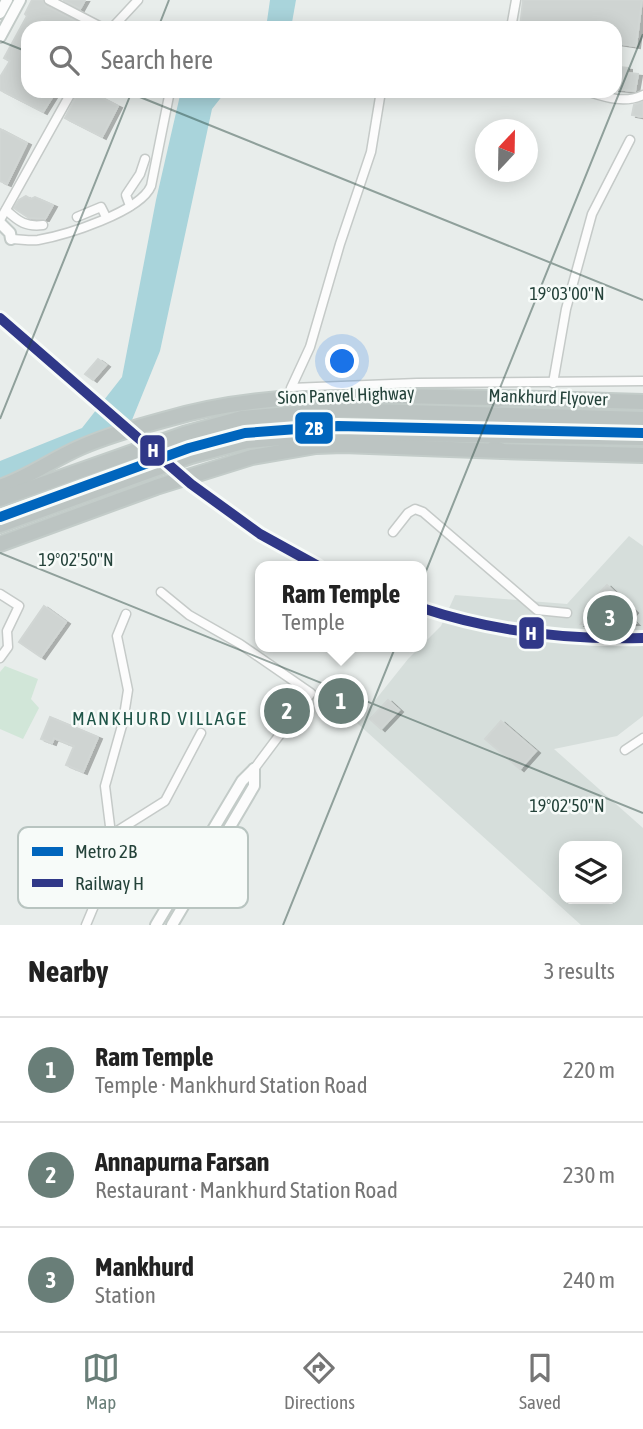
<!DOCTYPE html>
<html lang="en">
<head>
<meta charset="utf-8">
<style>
  body { margin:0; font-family:"Asap Condensed",sans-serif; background:#f6f6f6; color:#222 }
  .controls { position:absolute; right:21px; bottom:21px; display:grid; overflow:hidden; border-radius:14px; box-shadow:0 4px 18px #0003 }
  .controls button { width:63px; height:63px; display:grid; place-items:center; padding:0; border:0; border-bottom:2px solid #e0e0e0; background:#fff; color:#222; font:35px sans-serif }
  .compass { position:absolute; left:475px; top:119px; width:63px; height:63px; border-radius:50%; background:#fff; box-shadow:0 4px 18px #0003; rotate:22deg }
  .you { position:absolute; left:343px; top:362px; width:24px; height:24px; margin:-18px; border:5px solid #fff; border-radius:50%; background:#1a73e8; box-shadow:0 0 0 10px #1a73e833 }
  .badge { display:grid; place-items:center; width:46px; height:46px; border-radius:50%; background:#697e78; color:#fff; font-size:23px; font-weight:700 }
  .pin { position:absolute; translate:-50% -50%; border:4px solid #fff; box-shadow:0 2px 7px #0006 }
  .popup { position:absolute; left:255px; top:561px; width:172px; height:91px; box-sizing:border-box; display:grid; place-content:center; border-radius:14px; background:#fff; filter:drop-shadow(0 2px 5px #0005); font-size:23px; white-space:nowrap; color:#767676 }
  .popup b { font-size:26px; color:#222 }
  .popup::after { content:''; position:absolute; left:50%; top:100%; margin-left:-14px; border:14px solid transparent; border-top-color:#fff }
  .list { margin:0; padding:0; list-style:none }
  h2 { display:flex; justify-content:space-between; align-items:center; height:91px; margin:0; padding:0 28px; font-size:30px }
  h2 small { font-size:23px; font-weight:400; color:#767676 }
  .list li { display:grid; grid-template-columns:46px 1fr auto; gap:21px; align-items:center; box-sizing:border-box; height:105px; padding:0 28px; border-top:2px solid #e0e0e0 }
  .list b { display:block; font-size:26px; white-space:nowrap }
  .list p { margin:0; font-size:23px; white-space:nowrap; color:#767676 }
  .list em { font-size:23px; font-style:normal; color:#767676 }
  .icon { flex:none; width:38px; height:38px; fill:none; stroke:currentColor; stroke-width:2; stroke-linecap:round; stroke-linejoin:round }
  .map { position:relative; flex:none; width:643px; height:925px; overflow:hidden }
  .search { position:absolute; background:#fff; box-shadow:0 4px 18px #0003; left:21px; right:21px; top:21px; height:77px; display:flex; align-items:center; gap:18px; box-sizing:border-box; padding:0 24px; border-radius:21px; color:#767676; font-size:26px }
  .sheet { height:406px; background:#fff }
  nav { display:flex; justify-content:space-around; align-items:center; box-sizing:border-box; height:98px; border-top:2px solid #e0e0e0; background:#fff; font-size:19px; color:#767676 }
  nav a { display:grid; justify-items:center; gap:4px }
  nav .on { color:#697e78 }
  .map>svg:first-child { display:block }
  .built { fill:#d6dedb; fill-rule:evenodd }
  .green { fill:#d1e6d8 }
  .water { fill:#a9d4db }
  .building { fill:#cfd4d2; stroke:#d1d6d4; stroke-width:2; filter:url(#shadow) }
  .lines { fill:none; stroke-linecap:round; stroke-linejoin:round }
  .street-casing { stroke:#c5cac8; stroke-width:11 }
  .secondary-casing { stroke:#c3cbc8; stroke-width:14 }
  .highway-casing { stroke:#c3ccc9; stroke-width:18 }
  .street { stroke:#fcfcfc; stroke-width:8 }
  .secondary { stroke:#fcfcfc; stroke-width:10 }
  .highway { stroke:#bcc4c2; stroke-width:14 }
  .rail-1-casing { stroke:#f7fbf9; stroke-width:16 }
  .rail-1 { stroke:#303888; stroke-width:10 }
  .metro-1-casing { stroke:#f7fbf9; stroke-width:16 }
  .metro-1 { stroke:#0065bd; stroke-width:10 }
  .ticks { fill:none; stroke:#24423a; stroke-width:2; stroke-opacity:0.45 }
  .labels { text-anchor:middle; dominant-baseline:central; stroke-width:5; stroke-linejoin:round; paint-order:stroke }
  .street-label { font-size:18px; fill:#24423a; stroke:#f7fbf9 }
  .neighbourhood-label { font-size:19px; letter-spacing:2px; fill:#1f5548; stroke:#f7fbf9 }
  .key { fill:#f7fbf9; stroke:#b8c4c0; stroke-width:2 }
  .key-label { font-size:19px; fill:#24423a }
  .ticks-label { font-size:18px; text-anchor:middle; fill:#24423a; stroke:#f7fbf9; stroke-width:5; stroke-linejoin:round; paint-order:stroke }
  .line-badge { stroke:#f7fbf9; stroke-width:2.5 }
  .badge-label { font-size:19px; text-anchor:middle; font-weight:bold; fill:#fff }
</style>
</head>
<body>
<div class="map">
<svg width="643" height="925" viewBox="0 0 643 925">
  <defs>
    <filter id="shadow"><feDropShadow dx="4" dy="2" stdDeviation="0" flood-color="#0004"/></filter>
  </defs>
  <rect width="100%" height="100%" fill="#e8edeb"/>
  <path class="built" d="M 629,536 L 643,546 L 643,716 L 617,736 L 554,749 L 643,828 L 643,925 L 581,925 L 357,723 L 408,659 L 441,626 L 455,595 L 567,604 ZM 564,846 L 617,846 L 617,899 L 564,899 Z"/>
  <path class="green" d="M 5,666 L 38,679 L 31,699 L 39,708 L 23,739 L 0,729 L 0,672 Z"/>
  <g class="water">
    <path d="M 270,0 L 296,0 L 291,28 L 266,28 Z"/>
    <path d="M 181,91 L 233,91 L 223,95 L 212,109 L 160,351 L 132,420 L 92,445 L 0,481 L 0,461 L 82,428 L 122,377 L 156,200 Z"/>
  </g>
  <g class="building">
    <path d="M 32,0 L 43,0 L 46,6 L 89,28 L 28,28 L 28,91 L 43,91 L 53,96 L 43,112 L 0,90 L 0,77 L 10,61 L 4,58 L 27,16 L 25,14 Z"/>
    <path d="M 63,0 L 85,0 L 80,9 Z"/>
    <path d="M 523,0 L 642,0 L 636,46 L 615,43 L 615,28 L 520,28 Z"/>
    <path d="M 619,67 L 628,68 L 628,73 L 638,74 L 635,91 L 615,89 L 615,69 L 619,69 Z"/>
    <path d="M 79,91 L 89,91 L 118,106 L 102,137 L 65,118 Z"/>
    <path d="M 643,102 L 643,117 L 632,115 L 634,105 Z"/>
    <path d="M 0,129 L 27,143 L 7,184 L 0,181 Z"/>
    <path d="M 26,196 L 31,199 L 35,197 L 53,205 L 45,219 L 29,218 L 14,208 L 19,200 Z"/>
    <path d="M 98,359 L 106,365 L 93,380 L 85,374 Z"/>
    <path d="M 443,423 L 623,428 L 443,425 Z"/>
    <path d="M 607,585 L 634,611 L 629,617 L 635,623 L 581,624 L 591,613 L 585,608 Z"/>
    <path d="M 44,606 L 66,622 L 41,657 L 19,642 Z"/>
    <path d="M 388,700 L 399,710 L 381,729 L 370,719 Z"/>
    <path d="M 50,717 L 98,737 L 83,772 L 66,765 L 74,746 L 54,738 L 52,743 L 41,739 Z"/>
    <path d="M 501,721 L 536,751 L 520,769 L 485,739 Z"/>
  </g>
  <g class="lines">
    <g class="street-casing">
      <g id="street">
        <path d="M 49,0 L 103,28"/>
        <path d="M 112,28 L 138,0"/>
        <path d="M 511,28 L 516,0"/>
        <path d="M 381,91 L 371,152 L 340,244 L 310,347 L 291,388 L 417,383 L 643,381"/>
        <path d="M 586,91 C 605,97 624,104 643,95"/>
        <path d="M 130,206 L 126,195 L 140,174 L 145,159"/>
        <path d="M 6,210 C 19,222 26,227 43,225"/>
        <path d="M 77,217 L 101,207 L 106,217"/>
        <path d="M 0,220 L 72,91"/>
        <path d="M 11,239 C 20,239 30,241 38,240 C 66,235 140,212 151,186 L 170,91"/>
        <path d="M 553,383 L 566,309 L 592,214 L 630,140"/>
        <path d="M 393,532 L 408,513 L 415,509 L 423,512 L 537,610 L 567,613"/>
        <path d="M 161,592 L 189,615 L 240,644 L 311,693 L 254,769"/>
        <path d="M 0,594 L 19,606 L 7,631 L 8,647 L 0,658"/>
        <path d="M 126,614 L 117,636 L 128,690 L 123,722 L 105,786 L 114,858 L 190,894"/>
        <path d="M 625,750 L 643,738"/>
        <path d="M 111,835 L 165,801 L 201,733"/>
        <path d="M 86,925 L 114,858"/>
      </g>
    </g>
    <g class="secondary-casing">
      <g id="secondary">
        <path d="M 0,13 L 7,0"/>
        <path d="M 0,37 L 20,0"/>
        <path d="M 0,223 L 10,233 L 11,239"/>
        <path d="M 156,925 L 242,781 L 254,769"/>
        <path d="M 172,925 L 254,786 L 254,769"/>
      </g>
    </g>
    <g class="highway-casing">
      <g id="highway">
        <path d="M 497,400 L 504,398 L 643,402"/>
        <path d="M 494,448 L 503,451 L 643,455"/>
        <path d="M 0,487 C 29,477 53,459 81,447 C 108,435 138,427 167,419 C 276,387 392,397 504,398"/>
        <path d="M 0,499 L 184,434 L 242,418 L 336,410 L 643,419"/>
        <path d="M 0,525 L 191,456 L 247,441 L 338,433 L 643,438"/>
        <path d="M 0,544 L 156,487 L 252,457 L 316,446 L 343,445 L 503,451"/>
      </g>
    </g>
    <use href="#street" class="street"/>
    <use href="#secondary" class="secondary"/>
    <use href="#highway" class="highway"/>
    <g class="rail-1-casing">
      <g id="rail-1">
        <path d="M 0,318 L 191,484 L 260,534 L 318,566"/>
        <path d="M 422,608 C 494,632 567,640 643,638"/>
      </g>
    </g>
    <use href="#rail-1" class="rail-1"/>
    <g class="metro-1-casing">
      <path id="metro-1" d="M 0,517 L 189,448 L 245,433 L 338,426 L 643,433"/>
    </g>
    <use href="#metro-1" class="metro-1"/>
  </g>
  <path class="ticks" d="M 158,28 L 169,0M 0,41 L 28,52M 125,91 L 643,300M 0,419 L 132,91M 0,553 L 643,813M 283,925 L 643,34"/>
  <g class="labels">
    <g class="street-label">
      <text transform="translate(346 395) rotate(-2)">Sion Panvel Highway</text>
      <text transform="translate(548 397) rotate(2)">Mankhurd Flyover</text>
    </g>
    <g class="neighbourhood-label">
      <text x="160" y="718">MANKHURD VILLAGE</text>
    </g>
  </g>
  <rect x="18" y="827" width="230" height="81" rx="10" class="key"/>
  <rect x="32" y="847" width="31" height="9" fill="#0065bd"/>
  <rect x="32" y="879" width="31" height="8" fill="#303888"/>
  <g class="key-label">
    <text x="75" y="858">Metro 2B</text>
    <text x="75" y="890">Railway H</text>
  </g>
  <g class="ticks-label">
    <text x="567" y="300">19°03'00"N</text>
    <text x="76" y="566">19°02'50"N</text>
    <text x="567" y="812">19°02'50"N</text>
  </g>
  <g class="line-badge">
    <rect x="294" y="411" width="40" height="34" rx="7" fill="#0065bd"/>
    <rect x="139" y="434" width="27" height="33" rx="7" fill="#303888"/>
    <rect x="518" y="616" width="27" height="34" rx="7" fill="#303888"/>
  </g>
  <g class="badge-label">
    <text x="314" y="435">2B</text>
    <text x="153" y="457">H</text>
    <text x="531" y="640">H</text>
  </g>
</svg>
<div class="controls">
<button><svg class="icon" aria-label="layers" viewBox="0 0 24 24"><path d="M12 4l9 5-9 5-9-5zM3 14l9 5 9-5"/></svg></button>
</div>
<svg class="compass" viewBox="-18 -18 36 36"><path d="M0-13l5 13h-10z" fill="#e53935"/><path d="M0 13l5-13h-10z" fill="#767676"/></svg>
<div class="you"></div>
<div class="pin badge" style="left:341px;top:701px">1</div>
<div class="popup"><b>Ram Temple</b>Temple</div>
<div class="pin badge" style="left:287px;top:711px">2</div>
<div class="pin badge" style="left:610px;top:618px">3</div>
<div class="search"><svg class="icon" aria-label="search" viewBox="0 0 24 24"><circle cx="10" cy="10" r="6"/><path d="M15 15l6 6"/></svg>Search here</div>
</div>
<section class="sheet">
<h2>Nearby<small>3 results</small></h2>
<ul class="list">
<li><span class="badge">1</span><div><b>Ram Temple</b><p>Temple · Mankhurd Station Road</p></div><em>220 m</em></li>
<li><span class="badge">2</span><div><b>Annapurna Farsan</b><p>Restaurant · Mankhurd Station Road</p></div><em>230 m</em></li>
<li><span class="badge">3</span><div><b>Mankhurd</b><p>Station</p></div><em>240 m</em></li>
</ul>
</section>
<nav>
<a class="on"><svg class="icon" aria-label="map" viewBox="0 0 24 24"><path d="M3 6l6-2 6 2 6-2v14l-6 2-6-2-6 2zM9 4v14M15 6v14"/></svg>Map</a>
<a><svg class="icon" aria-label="directions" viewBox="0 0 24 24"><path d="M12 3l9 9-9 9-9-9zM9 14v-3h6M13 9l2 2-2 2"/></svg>Directions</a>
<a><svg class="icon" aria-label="saved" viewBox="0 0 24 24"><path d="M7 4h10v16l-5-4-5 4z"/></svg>Saved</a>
</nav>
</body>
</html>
